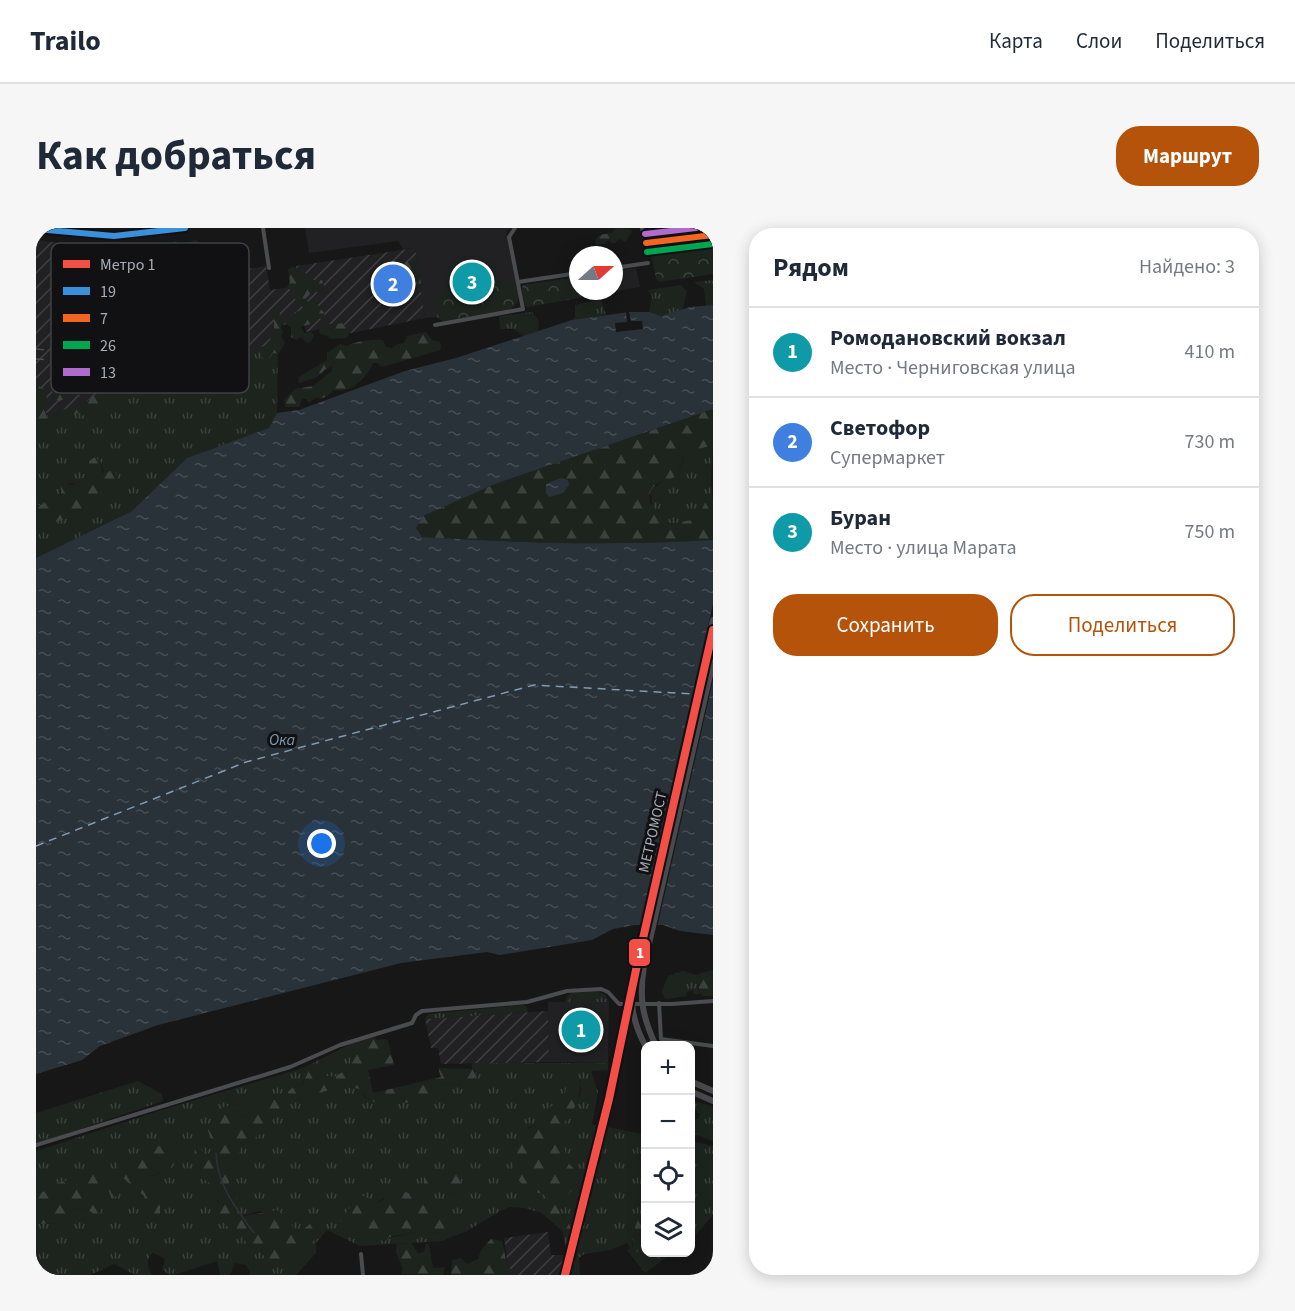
<!DOCTYPE html>
<html lang="ru">
<head>
<meta charset="utf-8">
<style>
  body { margin:0; font-family:"Source Sans 3",sans-serif; background:#f6f6f7; color:#1f2937 }
  .controls { position:absolute; right:18px; bottom:18px; display:grid; overflow:hidden; border-radius:12px; box-shadow:0 3px 15px #0003 }
  .controls button { width:54px; height:54px; display:grid; place-items:center; padding:0; border:0; border-bottom:2px solid #e0e1e3; background:#fff; color:#1f2937; font:30px sans-serif }
  .compass { position:absolute; left:533px; top:18px; width:54px; height:54px; border-radius:50%; background:#fff; box-shadow:0 3px 15px #0003; rotate:69deg }
  .you { position:absolute; left:286px; top:616px; width:21px; height:21px; margin:-15px; border:4px solid #fff; border-radius:50%; background:#1a73e8; box-shadow:0 0 0 9px #1a73e833 }
  .badge { display:grid; place-items:center; width:39px; height:39px; border-radius:50%; background:#b45309; color:#fff; font-size:20px; font-weight:700 }
  .pin { position:absolute; translate:-50% -50%; border:3px solid #fff; box-shadow:0 2px 6px #0006 }
  .list { margin:0; padding:0; list-style:none }
  h2 { display:flex; justify-content:space-between; align-items:center; height:78px; margin:0; padding:0 24px; font-size:26px }
  h2 small { font-size:20px; font-weight:400; color:#747a83 }
  .list li { display:grid; grid-template-columns:39px 1fr auto; gap:18px; align-items:center; box-sizing:border-box; height:90px; padding:0 24px; border-top:2px solid #e0e1e3 }
  .list b { display:block; font-size:22px; white-space:nowrap }
  .list p { margin:0; font-size:20px; white-space:nowrap; color:#747a83 }
  .list em { font-size:20px; font-style:normal; color:#747a83 }
  .actions { display:flex; gap:12px; padding:18px 24px }
  .actions a { flex:1; padding:14px 0; border:2px solid #b45309; border-radius:24px; text-align:center; font-size:21px; color:#b45309 }
  .actions .main { background:#b45309; color:#fff }
  .icon { flex:none; width:33px; height:33px; fill:none; stroke:currentColor; stroke-width:2; stroke-linecap:round; stroke-linejoin:round }
  .map { position:relative; flex:none; width:677px; height:1047px; overflow:hidden; border-radius:24px }
  header { display:flex; align-items:center; gap:36px; box-sizing:border-box; height:84px; padding:0 30px; background:#fff; border-bottom:2px solid #e0e1e3 }
  header strong { font-size:28px }
  nav { display:flex; gap:33px; margin-inline-start:auto; font-size:21px }
  .intro { display:flex; align-items:center; justify-content:space-between; box-sizing:border-box; height:144px; padding:0 36px }
  h1 { margin:0; font-size:42px }
  .button { padding:15px 27px; border-radius:24px; background:#b45309; color:#fff; font-size:21px; font-weight:700 }
  main { display:flex; gap:36px; padding:0 36px }
  aside { flex:1; background:#fff; border-radius:24px; box-shadow:0 3px 15px #0003 }
  .map>svg:first-child { display:block }
  .built { fill:#212123 }
  .industrial { fill:url(#industrial-furrows) }
  .grass { fill:url(#grass-tufts); fill-rule:evenodd }
  .forest { fill:url(#forest-firs) }
  .park { fill:url(#park-crowns) }
  .water { fill:url(#water-ripples) }
  .pier { fill:#171717 }
  .lines { fill:none; stroke-linecap:round; stroke-linejoin:round }
  .stream { stroke:#2a3239; stroke-width:1.5 }
  .ferry { stroke:#7f9bb3; stroke-width:1.5; stroke-dasharray:8 6; stroke-linecap:butt }
  .minor { stroke:#4b4c50; stroke-width:4 }
  .secondary { stroke:#4a4a4e; stroke-width:6 }
  .rail { stroke:#4b4c4f; stroke-width:1.5; stroke-dasharray:8 6; stroke-linecap:butt }
  .secondary-bridge { stroke:#4a4a4e; stroke-width:6 }
  .bus-1-casing { stroke:#111113; stroke-width:10 }
  .bus-2-casing { stroke:#111113; stroke-width:10 }
  .bus-3-casing { stroke:#111113; stroke-width:10 }
  .bus-4-casing { stroke:#111113; stroke-width:10 }
  .bus-1 { stroke:#3a90db; stroke-width:6 }
  .bus-2 { stroke:#f26522; stroke-width:6 }
  .bus-3 { stroke:#00a651; stroke-width:6 }
  .bus-4 { stroke:#b06ccc; stroke-width:6 }
  .metro-1-casing { stroke:#111113; stroke-width:12 }
  .metro-1 { stroke:#f34f46; stroke-width:8 }
  .labels { text-anchor:middle; dominant-baseline:central; stroke-width:6; stroke-linejoin:round; paint-order:stroke }
  .street-label { font-size:15px; fill:#a8adb8; stroke:#111113 }
  .water-label { font-size:16px; font-style:italic; fill:#7f9bb3; stroke:#111113 }
  .key { fill:#111113; stroke:#3e4045; stroke-width:1.5 }
  .key-label { font-size:16px; fill:#a8adb8 }
  .line-badge { stroke:#111113; stroke-width:2 }
  .badge-label { font-size:16px; text-anchor:middle; font-weight:bold; fill:#fff }
</style>
</head>
<body>
<header>
<strong>Trailo</strong>
<nav><a>Карта</a><a>Слои</a><a>Поделиться</a></nav>
</header>
<div class="intro"><h1>Как добраться</h1><a class="button">Маршрут</a></div>
<main>
<div class="map">
<svg width="677" height="1047" viewBox="0 0 677 1047">
  <defs>
    <pattern id="industrial-furrows" width="10" height="10" patternUnits="userSpaceOnUse" patternTransform="scale(1.5)"><rect width="10" height="10" fill="#212123"/><path d="M-1 1l2-2M0 10L10 0M9 11l2-2" fill="none" stroke="#3e3f41"/></pattern>
    <pattern id="grass-tufts" width="24" height="20" patternUnits="userSpaceOnUse" patternTransform="scale(1.5)"><rect width="24" height="20" fill="#1d241e"/><path d="M3 7l-1-3M5 7V3M7 7l1-3M15 17l-1-3M17 17v-4M19 17l1-3" fill="none" stroke="#3b413d"/></pattern>
    <pattern id="forest-firs" width="22" height="20" patternUnits="userSpaceOnUse" patternTransform="scale(1.5)"><rect width="22" height="20" fill="#1d241e"/><path d="M5 1l3.5 6h-7zM16 11l3.5 6h-7z" fill="#3b413d"/></pattern>
    <pattern id="park-crowns" width="20" height="18" patternUnits="userSpaceOnUse" patternTransform="scale(1.5)"><rect width="20" height="18" fill="#1d241e"/><path d="M2 6a3 3 0 1 1 6 0M12 15a3 3 0 1 1 6 0" fill="none" stroke="#3b413d"/></pattern>
    <pattern id="water-ripples" width="26" height="14" patternUnits="userSpaceOnUse" patternTransform="scale(1.5)"><rect width="26" height="14" fill="#2a3239"/><path d="M2 4q2-2 4 0t4 0M15 11q2-2 4 0t4 0" fill="none" stroke="#464d54"/></pattern>
  </defs>
  <rect width="100%" height="100%" fill="#171717"/>
  <g class="built">
    <path d="M 269,0 L 476,0 L 470,3 L 483,71 L 481,75 L 470,82 L 407,93 L 401,89 L 389,90 L 379,20 L 367,21 L 362,13 L 273,25 Z"/>
    <path d="M 640,0 L 677,0 L 677,5 L 640,9 Z"/>
    <path d="M 600,40 L 604,59 L 570,65 L 570,63 L 578,63 L 578,43 Z"/>
    <path d="M 512,774 L 573,774 L 572,835 L 513,834 Z"/>
  </g>
  <g class="industrial">
    <path d="M 0,12 L 48,18 L 48,22 L 54,22 L 51,59 L 87,53 L 85,35 L 139,27 L 144,52 L 230,38 L 234,62 L 263,58 L 260,38 L 379,20 L 389,90 L 310,106 L 308,97 L 270,104 L 268,93 L 240,98 L 242,115 L 67,167 L 12,189 L 0,162 Z"/>
    <path d="M 512,783 L 513,834 L 405,836 L 402,820 L 395,820 L 389,791 Z"/>
    <path d="M 512,1004 L 515,1027 L 528,1027 L 529,1047 L 473,1047 L 468,1010 Z"/>
  </g>
  <g class="grass">
    <path d="M 425,35 L 430,47 L 432,58 L 421,60 L 417,36 Z"/>
    <path d="M 677,52 L 677,77 L 670,78 L 668,61 L 658,54 Z"/>
    <path d="M 645,57 L 651,63 L 646,83 L 625,88 L 613,84 L 616,68 L 612,62 Z"/>
    <path d="M 565,71 L 570,87 L 536,92 L 539,89 L 539,77 Z"/>
    <path d="M 496,84 L 503,93 L 502,103 L 488,108 L 477,101 L 464,101 L 463,88 Z"/>
    <path d="M 242,115 L 241,185 L 233,200 L 151,230 L 96,283 L 0,330 L 0,301 C 20,294 52,285 63,266 L 74,262 L 64,233 L 53,237 L 59,244 L 55,250 L 43,251 L 40,256 L 34,255 L 24,263 L 24,271 L 18,271 L 0,279 L 0,162 L 12,189 L 67,167 L 66,157 Z"/>
    <path d="M 677,217 L 675,252 L 677,276 L 669,276 L 661,291 C 652,292 639,297 631,295 C 618,291 613,273 616,261 L 644,242 L 649,225 Z"/>
    <path d="M 647,743 L 661,747 L 665,744 L 661,751 L 663,766 L 658,766 L 657,762 L 651,764 L 650,768 L 629,771 L 626,763 L 632,748 Z"/>
    <path d="M 559,763 L 569,766 L 573,774 L 530,774 L 531,768 L 536,765 Z"/>
    <path d="M 487,777 L 491,779 L 492,784 L 389,791 L 393,786 Z"/>
    <path d="M 322,818 L 326,822 L 315,829 L 323,838 L 325,854 L 291,848 L 274,840 L 265,857 L 257,859 L 261,872 L 270,866 L 274,868 L 306,858 L 324,861 C 326,864 327,867 329,869 C 341,880 378,874 392,871 L 402,857 L 423,856 L 441,847 L 436,841 L 436,835 L 572,835 L 572,842 L 555,843 L 562,864 L 556,896 L 602,905 L 609,910 L 609,988 L 604,989 L 596,1015 L 597,1025 L 604,1021 L 606,1029 L 621,1029 L 621,1025 L 636,1025 L 609,1045 L 591,1022 L 594,1021 L 591,1015 L 574,1022 L 548,1026 L 543,1030 L 544,1047 L 529,1047 L 528,1027 L 530,1022 L 527,1004 L 506,985 L 489,980 L 474,979 L 466,982 L 431,1003 L 406,1013 L 324,1018 L 291,1002 L 280,1015 L 280,1025 L 260,1047 L 214,1047 L 214,1044 L 210,1037 L 199,1035 L 194,1047 L 184,1047 L 181,1033 L 138,1047 L 133,1047 L 126,1041 L 129,1031 L 116,1024 C 110,1034 111,1037 116,1047 L 99,1047 L 78,1036 L 54,1047 L 0,1047 L 0,996 L 31,995 L 38,980 L 54,983 L 66,968 L 66,958 L 72,961 L 67,942 L 19,956 L 14,963 L 0,964 L 0,923 L 123,883 L 267,840 L 309,819 L 313,822 ZM 544,852 C 551,873 526,885 524,904 C 524,910 530,933 533,937 C 538,943 542,943 544,952 L 523,979 L 523,983 L 529,989 L 537,1010 L 502,974 L 513,972 L 510,967 C 486,961 476,941 477,917 L 493,899 L 502,898 L 508,889 L 509,882 L 528,872 L 530,861 ZM 239,870 L 236,892 L 229,903 L 207,917 L 197,933 L 193,948 L 193,959 L 202,971 L 200,986 L 202,989 L 224,983 L 255,996 L 261,1008 L 284,1003 L 259,1036 L 224,1024 L 205,1003 L 176,966 L 175,956 L 159,915 L 171,929 L 177,919 L 171,900 L 188,879 L 199,876 L 200,890 L 213,887 ZM 138,916 L 123,946 L 113,949 L 124,970 L 112,992 L 108,968 L 80,935 L 114,922 L 116,919 L 132,920 ZM 413,935 L 422,963 L 411,966 L 401,960 L 405,948 L 413,944 ZM 361,961 L 406,977 L 408,989 L 426,996 L 408,1005 L 380,1004 L 359,1009 L 353,1009 L 327,968 L 340,975 Z"/>
    <path d="M 102,853 L 126,866 L 127,873 L 0,916 L 0,885 Z"/>
    <path d="M 655,872 L 677,879 L 677,913 L 655,905 L 655,892 L 662,891 L 664,886 L 655,879 Z"/>
    <path d="M 655,913 L 677,918 L 677,987 L 655,1012 L 654,950 L 656,947 Z"/>
  </g>
  <g class="forest">
    <path d="M 579,0 L 595,1 L 596,4 L 589,14 L 583,11 L 580,15 L 575,15 L 573,12 L 568,16 L 560,17 L 559,13 L 563,7 L 576,5 Z"/>
    <path d="M 160,12 L 163,15 L 161,20 L 156,19 L 152,23 L 144,25 L 146,41 L 152,40 L 155,42 L 154,47 L 145,47 C 136,39 134,25 137,14 L 140,13 L 145,17 Z"/>
    <path d="M 379,32 L 382,36 L 386,61 L 385,62 L 382,62 L 380,50 L 376,51 L 372,47 L 369,34 Z"/>
    <path d="M 257,39 L 262,41 L 264,46 L 270,45 L 274,52 L 286,52 L 290,64 L 285,67 L 278,62 L 270,70 L 272,74 L 279,74 L 289,86 L 287,91 L 277,90 L 274,96 L 265,99 L 268,105 L 275,104 L 278,107 L 275,114 L 271,115 L 265,109 L 260,112 L 255,109 L 255,100 L 248,94 L 250,89 L 255,89 L 259,84 L 268,82 L 267,79 L 260,75 L 258,65 L 251,59 L 254,54 L 252,41 Z"/>
    <path d="M 238,80 L 240,80 L 244,86 L 243,90 L 246,94 L 245,100 L 247,104 L 245,108 L 249,115 L 242,126 L 237,125 L 234,130 L 229,132 L 225,128 L 225,122 L 231,121 L 235,122 L 234,107 L 238,103 L 238,91 L 236,87 Z"/>
    <path d="M 291,95 L 297,97 L 306,95 L 312,100 L 313,107 L 310,110 L 294,111 L 290,107 L 284,106 L 283,102 Z"/>
    <path d="M 390,104 L 396,112 L 404,114 L 405,119 L 404,122 L 346,139 L 341,135 L 337,135 C 331,150 315,166 297,162 L 292,168 L 284,171 L 280,169 L 273,175 L 270,171 L 266,171 L 263,179 L 249,179 L 248,172 L 259,161 L 277,158 L 296,143 L 296,139 C 288,140 286,146 279,150 C 273,152 270,151 265,155 L 262,154 L 263,149 L 291,132 L 291,125 L 304,116 L 310,118 C 322,113 334,111 347,112 L 350,119 L 356,120 L 362,116 L 368,115 L 371,108 Z"/>
    <path d="M 37,149 C 47,150 53,155 62,156 C 70,156 76,152 83,154 L 81,157 L 73,160 L 76,171 L 74,175 L 66,175 L 68,183 L 64,185 L 59,184 L 58,189 L 53,192 L 45,185 L 26,188 L 24,186 L 26,182 L 49,176 L 56,169 L 63,166 L 63,163 L 50,163 L 46,167 L 38,166 L 24,173 L 18,170 L 16,163 L 17,154 Z"/>
    <path d="M 3,158 L 9,161 L 11,172 L 8,177 L 11,193 L 8,198 L 0,200 L 0,159 Z"/>
    <path d="M 677,181 L 677,217 L 649,225 C 646,232 644,246 637,250 C 630,254 621,253 616,261 C 608,274 622,290 633,296 L 661,291 L 669,275 L 677,276 L 677,312 C 580,318 483,315 386,309 L 379,300 L 387,288 L 459,256 Z"/>
    <path d="M 59,229 L 64,233 L 67,245 L 75,243 L 80,245 L 82,252 L 74,262 L 63,266 C 52,285 21,294 0,301 L 0,279 L 18,271 L 24,271 L 26,258 L 40,256 L 43,251 L 55,250 L 59,244 L 53,237 L 53,233 Z"/>
    <path d="M 677,742 L 677,768 L 667,768 L 664,766 L 661,751 L 665,745 Z"/>
    <path d="M 338,809 L 341,812 L 350,811 L 352,813 L 358,837 L 332,842 L 337,865 L 405,849 L 402,840 L 436,841 L 441,847 L 433,855 L 402,857 L 403,861 C 399,864 396,869 392,871 C 382,875 348,877 338,874 C 331,871 328,867 324,861 L 306,858 L 274,868 L 270,866 L 261,872 L 254,871 L 252,864 L 257,859 L 266,857 L 274,840 L 282,836 L 291,848 L 298,849 L 310,842 L 313,851 L 325,854 L 323,838 L 315,838 C 312,828 319,827 326,822 L 322,819 L 313,822 L 309,819 L 314,815 Z"/>
    <path d="M 542,851 L 545,856 L 541,875 L 530,892 L 524,905 L 533,936 L 543,945 L 544,952 L 523,979 L 523,983 C 530,990 538,1001 536,1011 L 501,973 L 512,972 L 510,967 C 503,965 493,963 488,958 C 469,940 473,900 502,898 L 508,889 L 509,882 L 528,872 L 530,861 Z"/>
    <path d="M 248,868 L 249,874 L 229,903 L 207,917 L 198,933 L 193,948 L 193,959 L 202,971 L 200,986 L 202,989 L 241,982 L 250,989 L 261,1007 L 275,995 L 285,1003 L 259,1036 C 243,1040 235,1035 224,1024 L 216,1028 L 205,1003 C 192,1002 186,995 181,984 L 184,975 L 176,966 L 175,956 L 169,952 L 158,941 L 159,914 L 171,929 L 177,918 L 171,900 L 188,879 L 200,876 L 201,890 L 213,887 L 222,869 L 233,873 Z"/>
    <path d="M 138,916 L 150,916 L 151,923 L 140,926 L 137,939 L 114,949 L 124,970 L 124,993 L 112,992 L 108,968 L 87,950 L 80,935 L 114,922 L 116,919 C 124,917 130,920 138,916 Z"/>
    <path d="M 413,934 L 423,942 L 425,958 L 422,963 L 410,966 L 401,960 L 388,958 L 388,950 L 394,941 L 403,940 L 405,948 L 413,944 Z"/>
    <path d="M 67,942 L 76,948 L 85,960 L 83,966 L 76,971 L 72,961 L 66,959 L 65,983 L 61,989 L 54,983 L 39,980 L 31,995 L 0,996 L 0,964 L 14,963 L 19,956 Z"/>
    <path d="M 361,961 L 407,977 L 408,989 L 427,996 L 408,1005 L 380,1004 L 353,1009 L 351,1013 L 347,1013 L 314,1001 L 304,992 L 316,977 L 327,968 L 341,975 L 348,971 L 348,962 Z"/>
    <path d="M 604,988 L 609,988 L 610,1024 L 621,1025 L 619,1034 L 610,1041 L 604,1022 L 597,1026 C 596,1012 597,1000 604,988 Z"/>
    <path d="M 455,1011 L 466,1013 L 470,1032 L 477,1047 L 415,1047 L 416,1032 L 425,1030 L 431,1036 L 442,1031 L 445,1022 Z"/>
    <path d="M 375,1015 L 382,1025 L 388,1024 L 390,1016 L 393,1017 L 397,1040 L 409,1039 L 407,1047 L 365,1046 L 367,1041 L 360,1024 L 361,1016 Z"/>
  </g>
  <g class="park">
    <path d="M 677,14 L 677,46 L 623,54 L 620,50 L 615,27 L 619,22 Z"/>
    <path d="M 542,49 L 542,63 L 570,63 L 570,65 L 492,79 L 489,78 L 486,60 L 487,57 Z"/>
    <path d="M 479,52 C 481,63 486,73 475,81 L 407,93 L 401,89 L 399,64 Z"/>
  </g>
  <g class="water">
    <path d="M 677,77 L 677,181 L 459,256 L 387,288 L 380,300 L 386,309 C 483,315 580,318 677,312 L 677,707 L 644,703 L 627,697 L 599,697 L 577,701 L 556,712 L 464,727 L 451,724 L 365,735 L 122,797 L 64,818 L 46,832 L 0,846 L 0,330 L 96,283 L 151,230 L 233,200 L 241,185 L 263,182 L 369,143 L 420,130 L 536,92 L 593,84 L 613,84 L 625,88 L 654,79 Z"/>
    <path d="M 525,250 L 532,252 L 533,257 L 527,265 L 513,269 L 510,265 L 510,256 Z"/>
  </g>
  <g class="pier">
    <path d="M 590,84 L 593,84 L 595,93 L 606,93 L 607,101 L 580,104 L 579,95 L 591,94 Z"/>
    <path d="M 677,376 L 677,452 L 621,700 L 604,700 Z"/>
  </g>
  <g class="lines">
    <path class="stream" d="M 180,925 C 181,957 199,979 218,1005"/>
    <path class="ferry" d="M 0,618 L 210,534 L 498,457 L 657,466"/>
    <g class="minor">
      <path d="M 227,0 L 233,40"/>
      <path d="M 606,0 L 610,15 L 677,7"/>
      <path d="M 0,1 L 78,8 L 149,0"/>
      <path d="M 578,40 L 612,35"/>
      <path d="M 482,54 L 542,45"/>
      <path d="M 399,97 L 487,81 L 473,9 L 479,0"/>
      <path d="M 623,775 L 625,811 L 677,818"/>
      <path d="M 0,917 L 254,839 L 304,817 L 376,795 L 380,787 L 386,783 L 491,774 L 531,763 L 565,761 L 572,764 L 583,776 L 636,776 L 677,773"/>
      <path d="M 325,1026 L 327,1047"/>
    </g>
    <g class="secondary">
      <path d="M 600,736 L 677,392"/>
      <path d="M 608,738 L 677,434"/>
      <path d="M 654,853 L 677,863"/>
      <path d="M 654,863 L 677,873"/>
    </g>
    <g class="rail">
      <path d="M 0,121 L 29,124"/>
      <path d="M 0,131 L 28,133"/>
    </g>
    <g class="secondary-bridge">
      <path d="M 600,736 C 593,768 594,790 610,819"/>
      <path d="M 608,738 C 603,770 606,788 620,818"/>
    </g>
    <g class="bus-1-casing">
      <path id="bus-1" d="M 0,1 L 78,8 L 149,0"/>
    </g>
    <g class="bus-2-casing">
      <path id="bus-2" d="M 610,15 L 677,7"/>
    </g>
    <g class="bus-3-casing">
      <path id="bus-3" d="M 611,24 L 677,16"/>
    </g>
    <g class="bus-4-casing">
      <path id="bus-4" d="M 609,6 L 660,0"/>
    </g>
    <use href="#bus-1" class="bus-1"/>
    <use href="#bus-2" class="bus-2"/>
    <use href="#bus-3" class="bus-3"/>
    <use href="#bus-4" class="bus-4"/>
    <g class="metro-1-casing">
      <path id="metro-1" d="M 529,1047 L 573,871 L 601,737 L 677,402"/>
    </g>
    <use href="#metro-1" class="metro-1"/>
  </g>
  <g class="labels">
    <g class="street-label">
      <text transform="translate(617 604) rotate(-77)">МЕТРОМОСТ</text>
    </g>
    <g class="water-label">
      <text x="246" y="512">Ока</text>
    </g>
  </g>
  <rect x="15" y="15" width="198" height="150" rx="9" class="key"/>
  <rect x="27" y="32" width="27" height="8" fill="#f34f46"/>
  <rect x="27" y="59" width="27" height="8" fill="#3a90db"/>
  <rect x="27" y="86" width="27" height="8" fill="#f26522"/>
  <rect x="27" y="113" width="27" height="8" fill="#00a651"/>
  <rect x="27" y="140" width="27" height="8" fill="#b06ccc"/>
  <g class="key-label">
    <text x="64" y="42">Метро 1</text>
    <text x="64" y="69">19</text>
    <text x="64" y="96">7</text>
    <text x="64" y="123">26</text>
    <text x="64" y="150">13</text>
  </g>
  <rect class="line-badge" x="592" y="710" width="23" height="29" rx="6" fill="#f34f46"/>
  <g class="badge-label">
    <text x="604" y="730">1</text>
  </g>
</svg>
<div class="controls">
<button>+</button>
<button>−</button>
<button><svg class="icon" aria-label="locate" viewBox="0 0 24 24"><circle cx="12" cy="12" r="6"/><path d="M12 2v4M12 18v4M2 12h4M18 12h4"/></svg></button>
<button><svg class="icon" aria-label="layers" viewBox="0 0 24 24"><path d="M12 4l9 5-9 5-9-5zM3 14l9 5 9-5"/></svg></button>
</div>
<svg class="compass" viewBox="-18 -18 36 36"><path d="M0-13l5 13h-10z" fill="#e53935"/><path d="M0 13l5-13h-10z" fill="#747a83"/></svg>
<div class="you"></div>
<div class="pin badge" style="left:545px;top:802px;background:#0f9aa8">1</div>
<div class="pin badge" style="left:357px;top:56px;background:#3f7fe0">2</div>
<div class="pin badge" style="left:436px;top:54px;background:#0f9aa8">3</div>
</div>
<aside>
<h2>Рядом<small>Найдено: 3</small></h2>
<ul class="list">
<li><span class="badge" style="background:#0f9aa8">1</span><div><b>Ромодановский вокзал</b><p>Место · Черниговская улица</p></div><em>410 m</em></li>
<li><span class="badge" style="background:#3f7fe0">2</span><div><b>Светофор</b><p>Супермаркет</p></div><em>730 m</em></li>
<li><span class="badge" style="background:#0f9aa8">3</span><div><b>Буран</b><p>Место · улица Марата</p></div><em>750 m</em></li>
</ul>
<div class="actions"><a class="main">Сохранить</a><a>Поделиться</a></div>
</aside>
</main>
</body>
</html>
